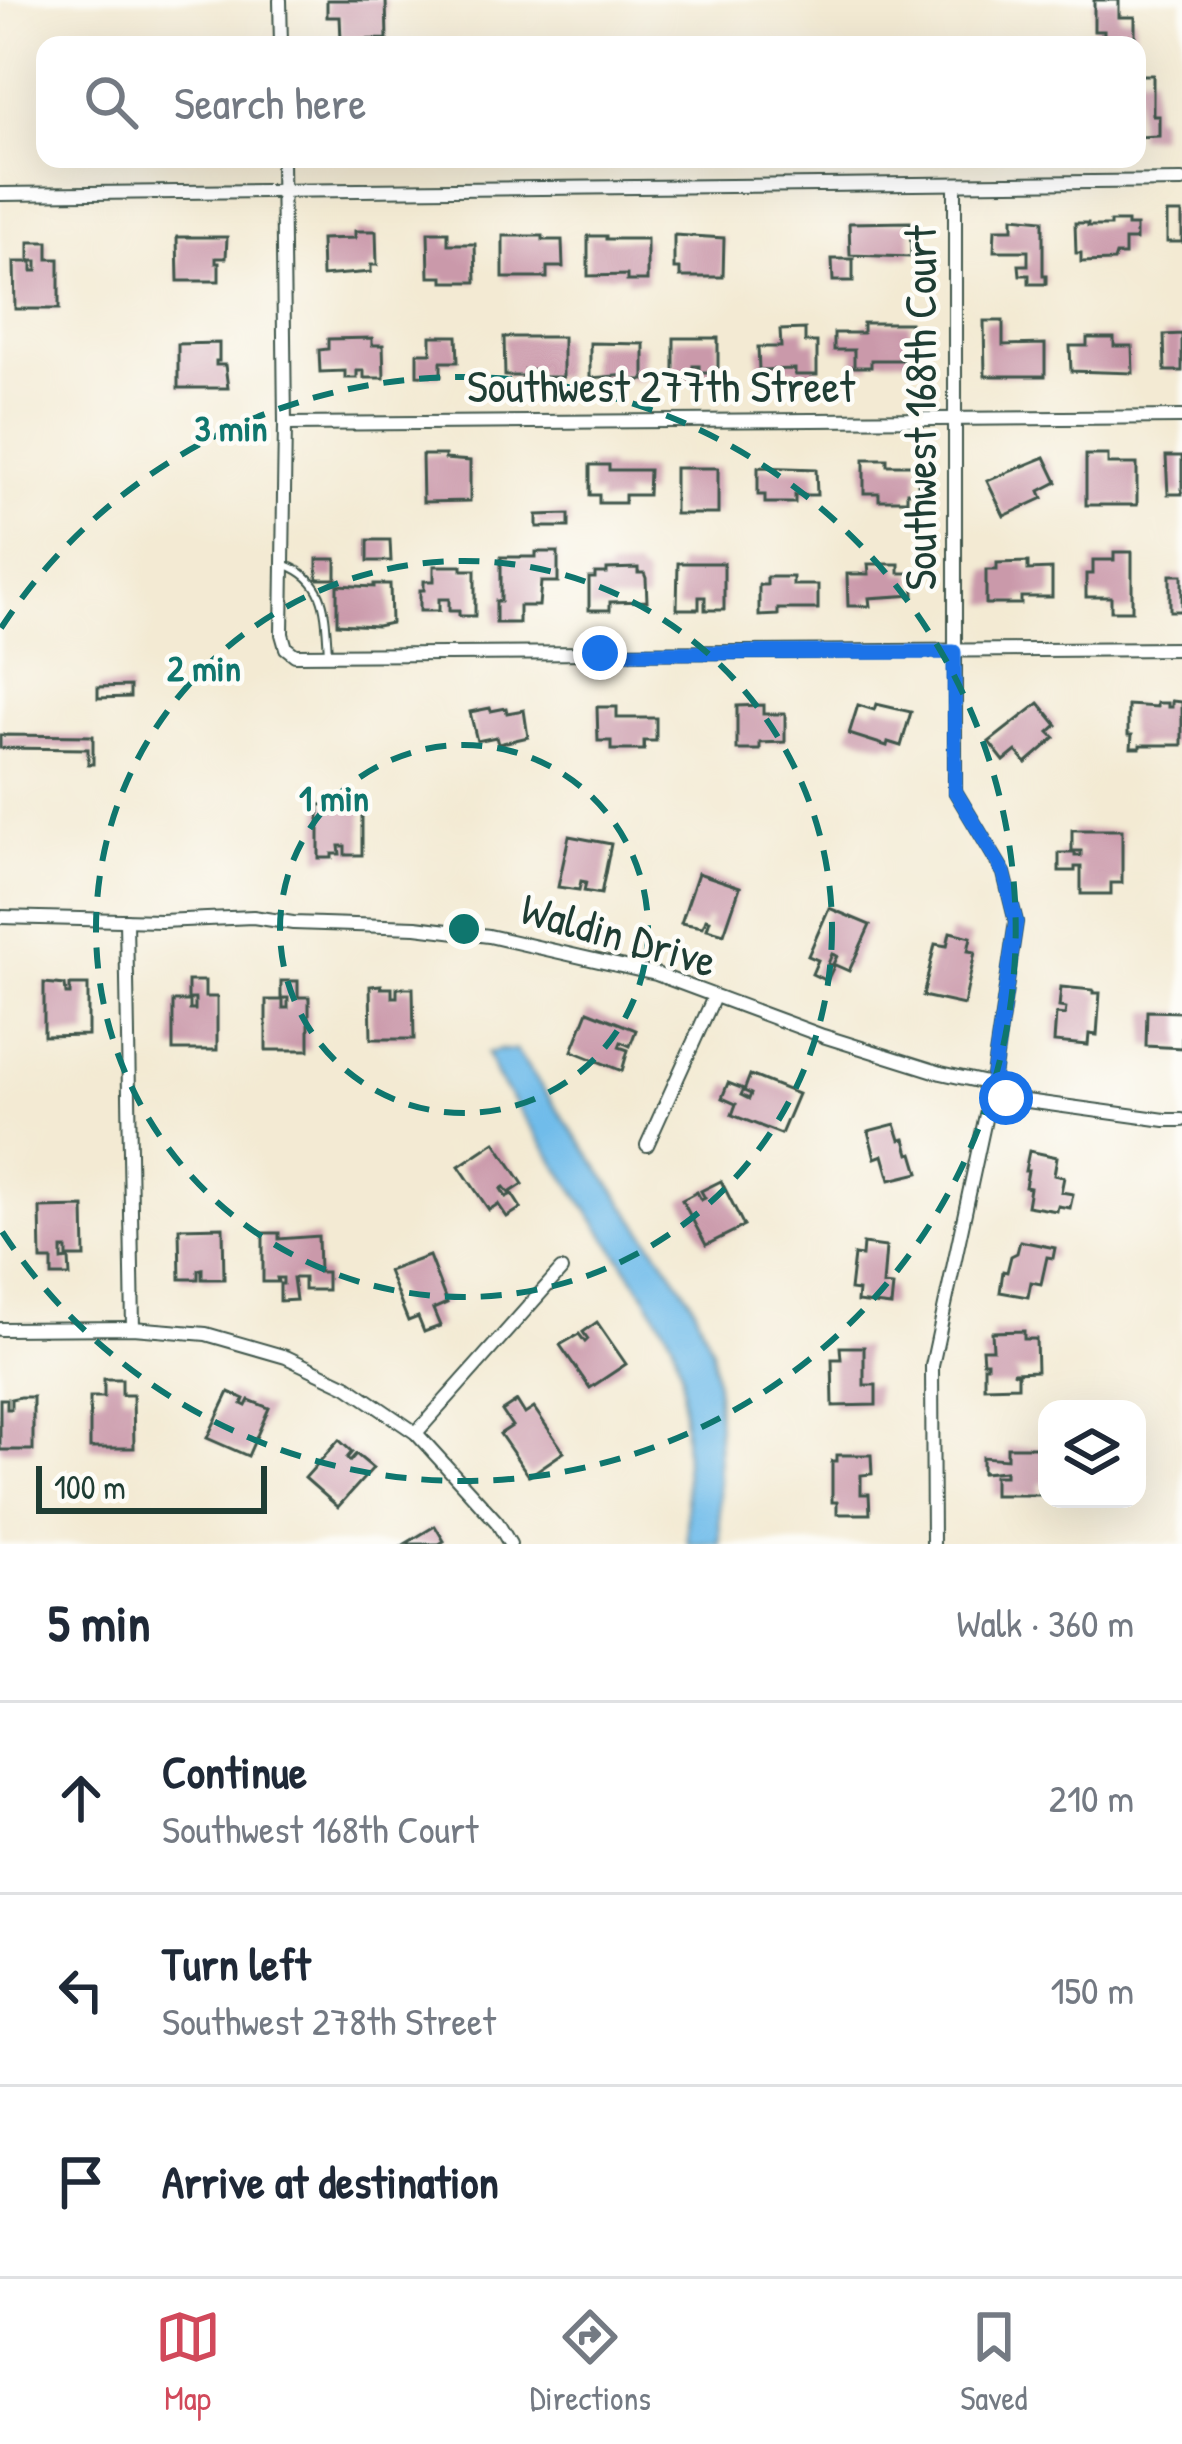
<!DOCTYPE html>
<html lang="en">
<head>
<meta charset="utf-8">
<style>
  body { margin:0; font-family:"Patrick Hand",sans-serif; background:#f2f2f3; color:#1f2937 }
  .controls { position:absolute; right:36px; bottom:36px; display:grid; overflow:hidden; border-radius:24px; box-shadow:0 12px 48px #0002 }
  .controls button { width:108px; height:108px; display:grid; place-items:center; padding:0; border:0; border-bottom:3px solid #e0e1e3; background:#fff; color:#1f2937; font:60px sans-serif }
  .scale { position:absolute; left:36px; bottom:30px; width:231px; box-sizing:border-box; padding-left:12px; border:6px solid #1f3d34; border-top:0; font-size:33px; line-height:42px; white-space:nowrap; color:#1f3d34; -webkit-text-stroke:9px #fdfcf7; paint-order:stroke }
  .stop { position:absolute; width:36px; height:36px; margin:-27px; border:9px solid #1a73e8; border-radius:50%; background:#fff }
  .stop.end { background:#1a73e8; border-color:#fff; box-shadow:0 3px 12px #0008 }
  .list { margin:0; padding:0; list-style:none }
  h2 { display:flex; justify-content:space-between; align-items:center; height:156px; margin:0; padding:0 48px; font-size:51px }
  h2 small { font-size:39px; font-weight:400; color:#747a83 }
  .list li { display:grid; grid-template-columns:78px 1fr auto; gap:36px; align-items:center; box-sizing:border-box; height:192px; padding:0 48px; border-top:3px solid #e0e1e3 }
  .list b { display:block; font-size:45px; white-space:nowrap }
  .list p { margin:0; font-size:39px; white-space:nowrap; color:#747a83 }
  .list em { font-size:39px; font-style:normal; color:#747a83 }
  .icon { flex:none; width:66px; height:66px; fill:none; stroke:currentColor; stroke-width:2; stroke-linecap:round; stroke-linejoin:round }
  .map { position:relative; flex:none; width:1182px; height:1544px; overflow:hidden }
  .search { position:absolute; background:#fff; box-shadow:0 12px 48px #0002; left:36px; right:36px; top:36px; height:132px; display:flex; align-items:center; gap:30px; box-sizing:border-box; padding:0 42px; border-radius:24px; color:#747a83; font-size:45px }
  .sheet { height:732px; background:#fff }
  nav { display:flex; justify-content:space-around; align-items:center; box-sizing:border-box; height:168px; border-top:3px solid #e0e1e3; background:#fff; font-size:33px; color:#747a83 }
  nav a { display:grid; justify-items:center; gap:6px }
  nav .on { color:#d1495b }
  .map>svg:first-child { display:block }
  .water { fill:#70bcea; stroke:#487c8f; stroke-width:3 }
  .building { fill:#ca99aa }
  .lines { fill:none; stroke-linecap:round; stroke-linejoin:round }
  .lane-casing { stroke:#3f574c; stroke-width:10 }
  .street-casing { stroke:#3f574c; stroke-width:16 }
  .lane { stroke:#fff; stroke-width:6 }
  .street { stroke:#fff; stroke-width:12 }
  .route { stroke:#1a73e8; stroke-width:15 }
  .ring { fill:none; stroke:#0f766e; stroke-width:6; stroke-dasharray:21 15 }
  .labels { text-anchor:middle; dominant-baseline:central; stroke-width:9; stroke-linejoin:round; paint-order:stroke }
  .street-label { font-size:45px; fill:#1f3d34; stroke:#fdfcf7 }
  .centre { fill:#0f766e; stroke:#fdfcf7; stroke-width:6 }
  .ring-label { font-size:36px; text-anchor:middle; font-weight:bold; fill:#0f766e; stroke:#fdfcf7; stroke-width:9; stroke-linejoin:round; paint-order:stroke }
</style>
</head>
<body>
<div class="map">
<svg width="1182" height="1544" viewBox="0 0 1182 1544">
  <rect width="100%" height="100%" fill="#fdfcf7"/>
  <filter id="ink" filterUnits="userSpaceOnUse"><feTurbulence type="fractalNoise" baseFrequency=".00833" numOctaves="2"/><feDisplacementMap in="SourceGraphic" scale="24" xChannelSelector="R" yChannelSelector="G"/><feConvolveMatrix kernelMatrix="1 2 1 2 8 2 1 2 1" color-interpolation-filters="sRGB"/></filter>
  <filter id="wash" filterUnits="userSpaceOnUse"><feTurbulence type="fractalNoise" baseFrequency=".004" numOctaves="4" result="noise"/><feDisplacementMap in="SourceGraphic" scale="48" xChannelSelector="R" yChannelSelector="G"/><feGaussianBlur stdDeviation="2.7" result="paint"/><feColorMatrix in="noise" values="0 0 0 0 0 0 0 0 0 0 0 0 0 0 0 0 0 1.4 0 .05"/><feComposite in="paint" operator="in"/></filter>
  <g filter="url(#wash)">
    <rect width="100%" height="100%" fill="#f3ead3"/>
    <path class="water" d="M 501,1050 L 516,1051 L 689,1296 L 712,1350 L 717,1394 L 720,1544 L 688,1544 L 682,1374 L 672,1339 L 642,1290 L 497,1077 L 487,1053 Z"/>
    <g id="blocks">
      <g class="building">
        <path d="M 327,0 L 386,0 L 387,39 L 341,40 L 340,17 L 327,17 Z"/>
        <path d="M 1094,0 L 1119,0 L 1119,17 L 1135,17 L 1135,37 L 1104,37 L 1104,31 L 1094,31 Z"/>
        <path d="M 1137,75 L 1153,75 L 1153,116 L 1159,116 L 1159,136 L 1137,137 Z"/>
        <rect x="1167" y="213" width="15" height="29"/>
        <path d="M 1013,217 L 1043,220 L 1043,276 L 1046,276 L 1046,284 L 1029,284 L 1029,275 L 1020,275 L 1019,265 L 1028,265 L 1028,251 L 994,251 L 995,229 L 1013,229 Z"/>
        <path d="M 910,222 L 911,257 L 850,255 L 849,223 Z"/>
        <path d="M 1110,222 L 1127,222 L 1127,226 L 1136,226 L 1136,240 L 1125,240 L 1125,255 L 1116,255 L 1114,261 L 1081,262 L 1081,253 L 1076,253 L 1075,223 L 1088,223 L 1088,226 L 1110,226 Z"/>
        <path d="M 355,231 L 376,231 L 377,265 L 371,265 L 371,272 L 322,276 L 321,239 L 355,238 Z"/>
        <path d="M 428,232 L 448,232 L 448,244 L 475,244 L 476,282 L 443,282 L 443,277 L 429,277 Z"/>
        <path d="M 674,235 L 724,238 L 723,277 L 680,277 L 680,269 L 674,269 Z"/>
        <path d="M 503,236 L 543,236 L 543,240 L 562,240 L 563,267 L 547,267 L 547,278 L 503,278 Z"/>
        <path d="M 588,236 L 606,236 L 606,239 L 647,239 L 647,281 L 627,281 L 627,275 L 588,276 Z"/>
        <path d="M 177,237 L 227,237 L 226,258 L 216,258 L 216,263 L 219,263 L 219,281 L 178,281 Z"/>
        <path d="M 29,242 L 48,242 L 48,259 L 59,259 L 59,309 L 15,309 L 14,262 L 32,262 L 32,271 L 37,271 L 37,261 L 29,261 Z"/>
        <path d="M 832,259 L 853,259 L 853,281 L 833,281 Z"/>
        <path d="M 984,321 L 1003,321 L 1003,345 L 1045,344 L 1045,376 L 985,376 Z"/>
        <path d="M 863,323 L 910,323 L 910,360 L 871,360 L 871,367 L 854,367 L 854,350 L 834,350 L 834,333 L 863,333 Z"/>
        <path d="M 805,329 L 805,342 L 817,342 L 817,375 L 795,375 L 795,369 L 759,370 L 758,347 L 781,347 L 780,330 Z"/>
        <path d="M 1182,334 L 1182,371 L 1165,371 L 1164,335 Z"/>
        <path d="M 431,336 L 457,336 L 458,362 L 441,362 L 441,376 L 417,375 L 417,353 L 431,353 Z"/>
        <path d="M 504,337 L 563,337 L 563,377 L 537,377 L 537,370 L 525,370 L 525,376 L 505,376 Z"/>
        <path d="M 372,338 L 372,345 L 383,345 L 384,378 L 364,378 L 364,371 L 357,371 L 357,378 L 345,378 L 345,371 L 320,372 L 319,350 L 328,349 L 328,339 Z"/>
        <path d="M 674,338 L 718,338 L 718,373 L 699,373 L 699,366 L 693,366 L 693,379 L 674,380 Z"/>
        <path d="M 1087,338 L 1114,338 L 1114,346 L 1132,346 L 1133,373 L 1071,371 L 1070,346 L 1087,346 Z"/>
        <path d="M 219,343 L 219,361 L 216,361 L 216,365 L 225,365 L 228,388 L 178,388 L 178,344 Z"/>
        <path d="M 590,343 L 644,344 L 644,380 L 628,380 L 628,375 L 590,378 Z"/>
        <path d="M 422,455 L 445,455 L 445,459 L 470,461 L 470,501 L 423,502 Z"/>
        <path d="M 1086,455 L 1108,455 L 1108,464 L 1137,464 L 1137,505 L 1086,505 Z"/>
        <path d="M 1166,456 L 1182,456 L 1182,494 L 1168,494 Z"/>
        <path d="M 1045,457 L 1057,482 L 1040,491 L 1043,498 L 1004,516 L 987,481 Z"/>
        <path d="M 864,459 L 887,459 L 887,465 L 918,465 L 918,492 L 907,492 L 907,500 L 879,500 L 879,493 L 864,493 Z"/>
        <path d="M 590,465 L 609,465 L 609,470 L 649,470 L 648,495 L 625,495 L 625,503 L 599,503 L 599,495 L 590,495 Z"/>
        <path d="M 758,467 L 816,469 L 817,495 L 795,495 L 795,503 L 765,503 L 765,495 L 758,495 Z"/>
        <rect x="675" y="468" width="43" height="46"/>
        <path d="M 569,514 L 569,527 L 537,527 L 537,515 Z"/>
        <path d="M 368,540 L 390,540 L 391,561 L 368,561 Z"/>
        <path d="M 536,552 L 558,552 L 558,582 L 541,582 L 539,606 L 519,606 L 519,623 L 496,623 L 496,601 L 501,601 L 501,557 L 536,557 Z"/>
        <path d="M 1114,552 L 1132,552 L 1132,611 L 1111,611 L 1111,597 L 1086,597 L 1086,574 L 1093,574 L 1093,560 L 1114,560 Z"/>
        <rect x="317" y="559" width="19" height="20"/>
        <path d="M 1028,562 L 1028,570 L 1052,569 L 1052,597 L 1021,597 L 1021,604 L 986,604 L 986,570 L 997,570 L 997,563 Z"/>
        <path d="M 678,563 L 724,563 L 724,610 L 705,610 L 705,597 L 699,597 L 699,609 L 677,609 Z"/>
        <path d="M 868,564 L 899,564 L 899,573 L 913,573 L 914,595 L 869,598 L 870,606 L 848,606 L 847,574 L 869,574 Z"/>
        <path d="M 434,566 L 462,566 L 462,570 L 475,570 L 475,616 L 459,616 L 459,611 L 449,611 L 449,599 L 439,599 L 439,611 L 420,611 L 420,590 L 424,590 L 424,581 L 434,581 Z"/>
        <path d="M 638,568 L 638,573 L 644,573 L 646,578 L 647,601 L 610,602 L 610,610 L 589,610 L 589,578 L 595,578 L 595,573 L 607,573 L 607,569 Z"/>
        <rect x="1170" y="575" width="12" height="36"/>
        <path d="M 767,577 L 793,577 L 793,585 L 818,585 L 818,609 L 778,609 L 778,615 L 759,616 L 759,585 L 767,585 Z"/>
        <path d="M 374,584 L 390,584 L 391,623 L 377,626 L 337,624 L 337,585 L 374,587 Z"/>
        <path d="M 130,686 L 130,697 L 98,698 L 98,687 Z"/>
        <path d="M 1172,701 L 1182,702 L 1182,745 L 1140,745 L 1140,748 L 1131,748 L 1132,735 L 1128,735 L 1128,705 L 1157,707 L 1157,703 L 1168,703 L 1168,707 L 1172,707 Z"/>
        <path d="M 1039,703 L 1057,725 L 1049,732 L 1055,738 L 1026,763 L 1016,751 L 1004,761 L 989,742 Z"/>
        <path d="M 876,704 L 911,712 L 901,746 L 888,742 L 887,746 L 849,734 L 858,705 L 874,710 Z"/>
        <path d="M 763,705 L 763,714 L 785,714 L 785,742 L 760,743 L 760,750 L 737,750 L 737,706 Z"/>
        <path d="M 597,707 L 617,707 L 617,718 L 656,718 L 656,741 L 644,741 L 644,750 L 611,750 L 611,741 L 598,741 Z"/>
        <path d="M 490,708 L 491,711 L 506,708 L 507,713 L 524,710 L 528,737 L 498,744 L 496,737 L 477,741 L 470,712 Z"/>
        <path d="M 0,735 L 93,736 L 93,764 L 88,764 L 88,749 L 0,748 Z"/>
        <path d="M 362,804 L 362,855 L 345,855 L 345,846 L 339,846 L 340,854 L 332,854 L 332,858 L 319,858 L 319,805 Z"/>
        <path d="M 1072,830 L 1122,830 L 1122,883 L 1111,883 L 1111,894 L 1081,894 L 1081,867 L 1075,867 L 1075,871 L 1059,871 L 1059,853 L 1075,853 L 1075,856 L 1081,856 L 1081,851 L 1072,851 Z"/>
        <path d="M 569,836 L 611,844 L 601,894 L 584,891 L 586,882 L 581,881 L 579,890 L 558,887 Z"/>
        <path d="M 698,873 L 740,887 L 724,934 L 707,929 L 710,920 L 706,919 L 703,927 L 681,923 Z"/>
        <path d="M 829,908 L 870,925 L 849,971 L 833,964 L 837,956 L 832,954 L 828,964 L 834,966 L 827,981 L 812,974 L 818,960 L 808,956 Z"/>
        <path d="M 950,932 L 971,937 L 968,951 L 975,952 L 964,1005 L 923,996 L 935,944 L 947,946 Z"/>
        <path d="M 188,981 L 205,981 L 205,997 L 217,997 L 217,1050 L 173,1050 L 173,1001 L 190,1001 L 190,1010 L 195,1010 L 195,999 L 188,999 Z"/>
        <path d="M 281,981 L 298,981 L 298,997 L 309,997 L 309,1050 L 266,1050 L 266,1000 L 283,1000 L 283,1008 L 288,1008 L 288,998 L 281,998 Z"/>
        <path d="M 44,983 L 65,985 L 66,994 L 70,994 L 70,985 L 88,985 L 88,1035 L 44,1036 Z"/>
        <path d="M 381,985 L 381,988 L 392,988 L 392,997 L 397,997 L 397,988 L 413,988 L 414,1039 L 371,1039 L 370,986 Z"/>
        <path d="M 1061,987 L 1093,990 L 1093,993 L 1100,993 L 1097,1035 L 1089,1034 L 1088,1045 L 1054,1042 L 1056,1014 L 1065,1015 L 1066,1008 L 1059,1007 Z"/>
        <path d="M 588,1011 L 636,1030 L 630,1046 L 621,1042 L 619,1047 L 628,1050 L 622,1071 L 572,1051 Z"/>
        <path d="M 1147,1011 L 1182,1012 L 1182,1048 L 1146,1046 Z"/>
        <path d="M 750,1075 L 798,1094 L 781,1134 L 732,1115 L 736,1104 L 722,1098 L 728,1083 L 744,1089 L 741,1095 L 749,1099 L 751,1094 L 744,1091 Z"/>
        <path d="M 895,1124 L 900,1140 L 905,1139 L 909,1154 L 913,1153 L 919,1173 L 890,1180 L 883,1155 L 875,1158 L 868,1131 Z"/>
        <path d="M 495,1142 L 523,1184 L 509,1193 L 504,1187 L 501,1189 L 506,1197 L 512,1194 L 521,1208 L 507,1217 L 498,1204 L 489,1210 L 459,1166 Z"/>
        <path d="M 1029,1151 L 1057,1157 L 1054,1175 L 1064,1177 L 1061,1192 L 1073,1194 L 1070,1208 L 1058,1206 L 1057,1211 L 1027,1206 L 1030,1188 L 1025,1187 L 1028,1171 L 1025,1171 Z"/>
        <path d="M 721,1181 L 744,1226 L 706,1245 L 682,1200 L 697,1192 L 701,1200 L 705,1198 L 701,1191 Z"/>
        <path d="M 84,1207 L 85,1257 L 67,1257 L 67,1249 L 62,1249 L 62,1260 L 69,1259 L 70,1276 L 52,1276 L 52,1260 L 41,1260 L 40,1208 Z"/>
        <path d="M 223,1227 L 224,1279 L 202,1279 L 202,1269 L 198,1270 L 198,1279 L 180,1279 L 179,1228 Z"/>
        <path d="M 263,1233 L 279,1233 L 279,1239 L 318,1236 L 319,1272 L 327,1272 L 327,1290 L 304,1290 L 304,1278 L 293,1278 L 296,1300 L 280,1301 L 280,1284 L 283,1284 L 283,1278 L 277,1278 L 278,1282 L 263,1282 Z"/>
        <path d="M 1020,1241 L 1055,1248 L 1053,1258 L 1047,1257 L 1041,1284 L 1031,1282 L 1028,1297 L 1000,1292 L 1003,1271 L 1007,1272 L 1011,1256 L 1017,1253 Z"/>
        <path d="M 863,1244 L 886,1247 L 883,1285 L 893,1286 L 891,1306 L 857,1302 L 858,1291 L 850,1290 L 854,1255 L 862,1256 Z"/>
        <path d="M 429,1256 L 447,1303 L 433,1309 L 440,1326 L 424,1332 L 418,1317 L 408,1321 L 388,1271 Z"/>
        <path d="M 597,1322 L 626,1364 L 590,1388 L 560,1345 L 579,1334 L 585,1342 L 588,1339 L 583,1332 Z"/>
        <path d="M 1024,1331 L 1024,1339 L 1036,1339 L 1037,1371 L 1013,1372 L 1018,1374 L 1018,1386 L 984,1387 L 984,1366 L 987,1366 L 987,1362 L 983,1362 L 982,1349 L 993,1349 L 992,1332 Z"/>
        <path d="M 840,1347 L 864,1347 L 864,1385 L 876,1385 L 876,1405 L 833,1406 L 832,1359 L 841,1359 Z"/>
        <path d="M 104,1379 L 122,1379 L 122,1395 L 133,1395 L 134,1448 L 90,1448 L 90,1397 L 104,1397 Z"/>
        <path d="M 229,1392 L 244,1399 L 242,1404 L 246,1406 L 249,1400 L 269,1408 L 248,1456 L 207,1438 Z"/>
        <path d="M 20,1397 L 33,1397 L 33,1450 L 0,1450 L 0,1399 L 7,1399 L 7,1409 L 11,1409 L 11,1399 Z"/>
        <path d="M 517,1401 L 525,1414 L 534,1408 L 564,1452 L 529,1476 L 500,1434 L 512,1426 L 502,1411 Z"/>
        <path d="M 339,1440 L 352,1452 L 347,1458 L 350,1461 L 356,1454 L 373,1468 L 338,1507 L 305,1478 Z"/>
        <path d="M 1007,1447 L 1047,1447 L 1047,1483 L 1039,1483 L 1040,1495 L 994,1495 L 994,1476 L 1005,1476 L 1005,1471 L 982,1473 L 982,1457 L 1007,1459 Z"/>
        <path d="M 837,1455 L 871,1455 L 872,1474 L 861,1475 L 861,1494 L 869,1494 L 870,1514 L 837,1514 L 837,1502 L 832,1502 L 832,1461 L 837,1461 Z"/>
        <path d="M 435,1526 L 444,1541 L 439,1544 L 405,1544 Z"/>
      </g>
    </g>
  </g>
  <g filter="url(#ink)">
    <use href="#blocks" fill-opacity="0" stroke="#3f574c" stroke-width="3"/>
    <g class="lines">
      <g class="lane-casing">
        <path id="lane" d="M 286,565 C 328,581 325,614 328,653"/>
      </g>
      <g class="street-casing">
        <g id="street">
          <path d="M 280,0 L 281,45"/>
          <path d="M 282,159 L 285,424 L 282,634 L 286,648 L 295,655 L 1182,649"/>
          <path d="M 0,194 L 1182,181"/>
          <path d="M 285,424 L 1182,417"/>
          <path d="M 0,917 L 161,921 L 253,917 L 293,923 L 416,927 L 489,936 L 656,974 L 823,1036 L 941,1073 L 991,1084"/>
          <path d="M 126,920 L 133,1328"/>
          <path d="M 990,1096 L 1165,1120 L 1182,1120"/>
          <path d="M 647,1145 L 714,997"/>
          <path d="M 0,1329 L 133,1328 L 206,1334 L 286,1357 L 347,1386 L 416,1433 L 497,1522 L 510,1544"/>
          <path d="M 416,1433 L 561,1270"/>
          <path d="M 933,1544 L 932,1366 L 990,1096 L 1016,922 L 1004,873 L 955,791 L 955,186"/>
        </g>
      </g>
      <use href="#lane" class="lane"/>
      <use href="#street" class="street"/>
    </g>
  </g>
  <g class="lines" filter="url(#ink)">
    <path class="route" d="M 600,653 L 954,652 L 955,791 L 1004,873 L 1016,922 L 990,1096 L 1006,1098"/>
  </g>
  <g class="ring">
    <circle cx="464" cy="929" r="184"/>
    <circle cx="464" cy="929" r="368"/>
    <path d="M1 628A552 552 0 1 1 1 1230"/>
  </g>
  <g class="labels">
    <g class="street-label">
      <text x="661" y="385">Southwest 277th Street</text>
      <text transform="translate(919 408) rotate(-90)">Southwest 168th Court</text>
      <text transform="translate(619 934) rotate(16)">Waldin Drive</text>
    </g>
  </g>
  <circle cx="464" cy="929" r="18" class="centre"/>
  <g class="ring-label">
    <text x="231" y="441">3 min</text>
    <text x="204" y="681">2 min</text>
    <text x="334" y="811">1 min</text>
  </g>
</svg>
<div class="controls">
<button><svg class="icon" aria-label="layers" viewBox="0 0 24 24"><path d="M12 4l9 5-9 5-9-5zM3 14l9 5 9-5"/></svg></button>
</div>
<div class="scale">100 m</div>
<div class="stop" style="left:1006px;top:1098px"></div>
<div class="stop end" style="left:600px;top:653px"></div>
<div class="search"><svg class="icon" aria-label="search" viewBox="0 0 24 24"><circle cx="10" cy="10" r="6"/><path d="M15 15l6 6"/></svg>Search here</div>
</div>
<section class="sheet">
<h2>5 min<small>Walk · 360 m</small></h2>
<ul class="list">
<li><svg class="icon" aria-label="ahead" viewBox="0 0 24 24"><path d="M12 20V5M6 11l6-6 6 6"/></svg><div><b>Continue</b><p>Southwest 168th Court</p></div><em>210 m</em></li>
<li><svg class="icon" aria-label="left" viewBox="0 0 24 24"><path d="M17 20v-9H6M10 6l-5 5 5 5"/></svg><div><b>Turn left</b><p>Southwest 278th Street</p></div><em>150 m</em></li>
<li><svg class="icon" aria-label="arrive" viewBox="0 0 24 24"><path d="M6 21V4h12l-3 4 3 4H6"/></svg><div><b>Arrive at destination</b></div></li>
</ul>
</section>
<nav>
<a class="on"><svg class="icon" aria-label="map" viewBox="0 0 24 24"><path d="M3 6l6-2 6 2 6-2v14l-6 2-6-2-6 2zM9 4v14M15 6v14"/></svg>Map</a>
<a><svg class="icon" aria-label="directions" viewBox="0 0 24 24"><path d="M12 3l9 9-9 9-9-9zM9 14v-3h6M13 9l2 2-2 2"/></svg>Directions</a>
<a><svg class="icon" aria-label="saved" viewBox="0 0 24 24"><path d="M7 4h10v16l-5-4-5 4z"/></svg>Saved</a>
</nav>
</body>
</html>
